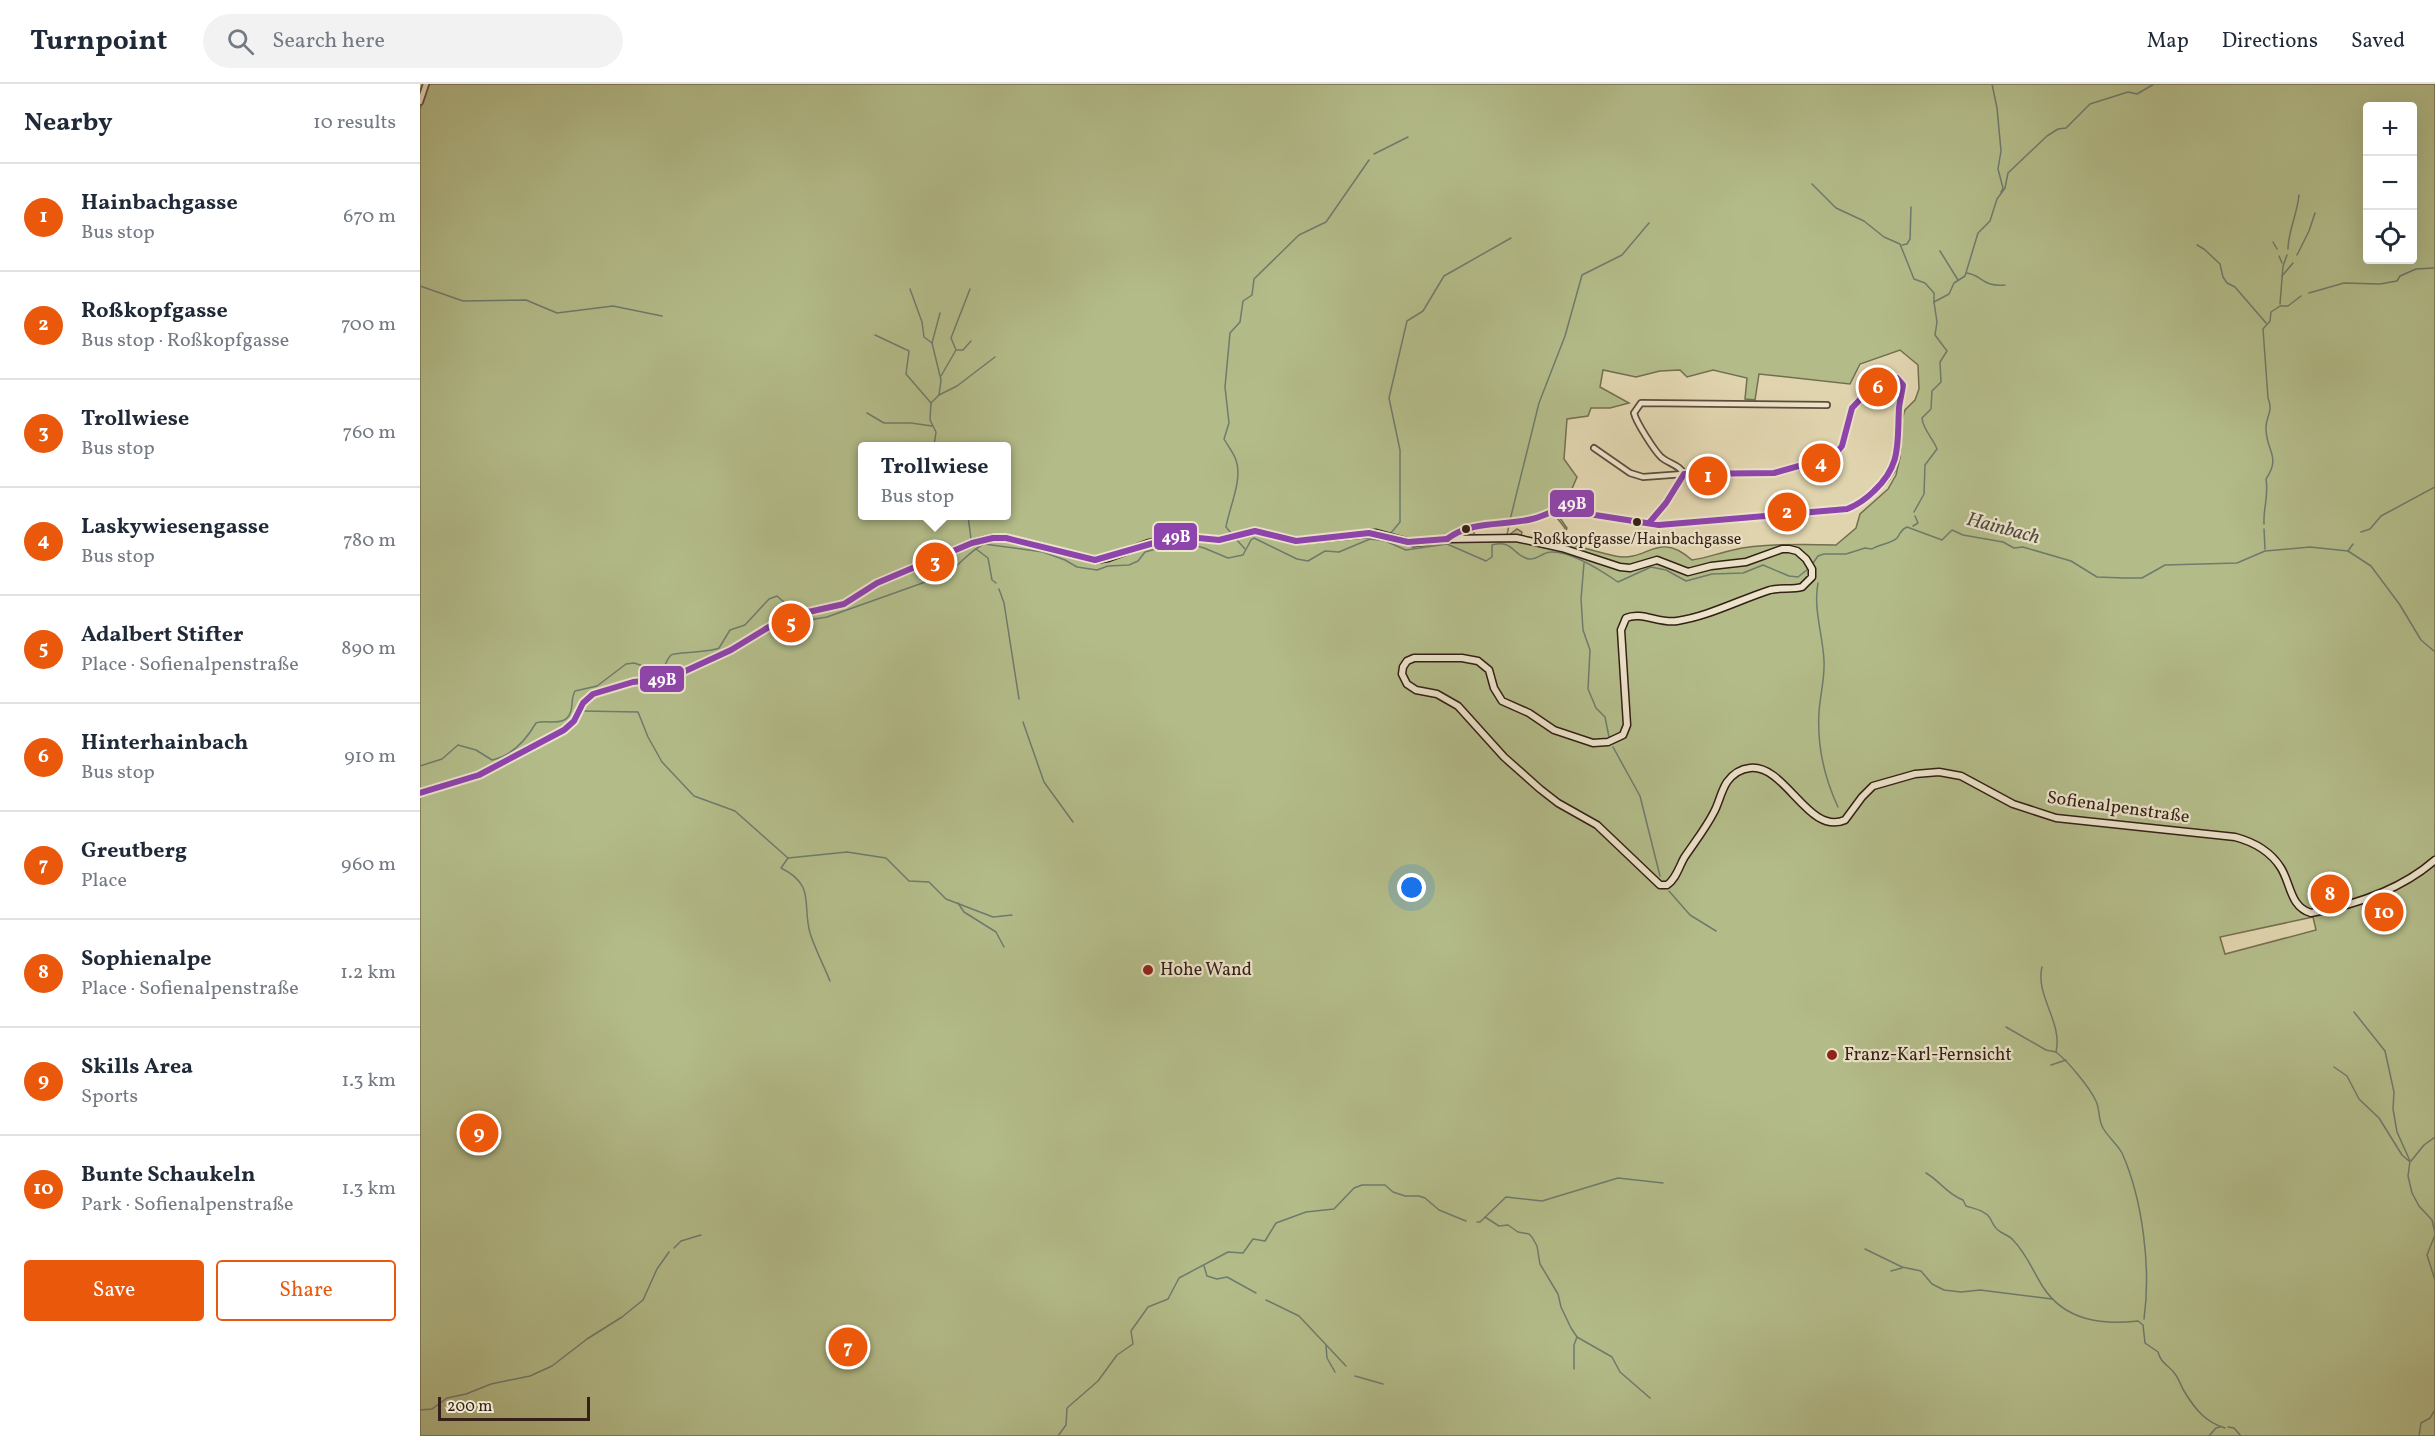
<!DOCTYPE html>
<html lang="en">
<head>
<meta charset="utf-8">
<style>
  body { margin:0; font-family:Vollkorn,serif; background:#f2f2f3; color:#1f2937 }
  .controls { position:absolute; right:18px; top:18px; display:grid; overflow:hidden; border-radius:6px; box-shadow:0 6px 24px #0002 }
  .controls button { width:54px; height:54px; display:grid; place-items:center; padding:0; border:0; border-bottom:2px solid #e0e1e3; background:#fff; color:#1f2937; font:30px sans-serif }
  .scale { position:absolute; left:18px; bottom:15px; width:152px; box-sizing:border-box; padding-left:6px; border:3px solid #351f16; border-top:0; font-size:16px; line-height:21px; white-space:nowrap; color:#351f16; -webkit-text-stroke:4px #ebe3ca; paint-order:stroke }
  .you { position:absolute; left:992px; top:804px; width:21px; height:21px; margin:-15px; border:4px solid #fff; border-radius:50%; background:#1a73e8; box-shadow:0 0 0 9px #1a73e833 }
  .badge { display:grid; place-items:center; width:39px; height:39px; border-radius:50%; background:#ea580c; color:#fff; font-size:20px; font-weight:700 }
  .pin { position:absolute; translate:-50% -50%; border:3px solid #fff; box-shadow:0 2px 6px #0006 }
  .popup { position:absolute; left:438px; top:358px; width:153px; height:78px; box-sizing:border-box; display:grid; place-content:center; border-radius:6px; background:#fff; filter:drop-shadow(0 2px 4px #0005); font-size:20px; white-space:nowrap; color:#747a83 }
  .popup b { font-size:22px; color:#1f2937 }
  .popup::after { content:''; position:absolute; left:50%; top:100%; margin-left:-12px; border:12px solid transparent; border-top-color:#fff }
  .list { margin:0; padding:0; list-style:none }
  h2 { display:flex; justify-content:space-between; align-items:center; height:78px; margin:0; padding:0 24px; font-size:26px }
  h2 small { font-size:20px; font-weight:400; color:#747a83 }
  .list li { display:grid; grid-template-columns:39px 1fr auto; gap:18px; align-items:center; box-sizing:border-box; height:108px; padding:0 24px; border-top:2px solid #e0e1e3 }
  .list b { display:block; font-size:22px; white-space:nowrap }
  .list p { margin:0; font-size:20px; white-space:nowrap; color:#747a83 }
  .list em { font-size:20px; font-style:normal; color:#747a83 }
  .actions { display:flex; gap:12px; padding:18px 24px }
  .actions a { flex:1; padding:14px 0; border:2px solid #ea580c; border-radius:6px; text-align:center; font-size:21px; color:#ea580c }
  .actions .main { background:#ea580c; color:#fff }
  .icon { flex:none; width:33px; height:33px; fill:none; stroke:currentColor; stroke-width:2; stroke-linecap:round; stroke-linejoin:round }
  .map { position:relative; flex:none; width:2015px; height:1352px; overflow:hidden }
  header { display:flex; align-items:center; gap:36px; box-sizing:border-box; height:84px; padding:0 30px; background:#fff; border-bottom:2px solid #e0e1e3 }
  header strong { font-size:28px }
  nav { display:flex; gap:33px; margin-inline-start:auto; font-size:21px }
  .search { width:420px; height:54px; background:#f2f2f3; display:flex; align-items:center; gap:15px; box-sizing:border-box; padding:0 21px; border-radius:33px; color:#747a83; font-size:22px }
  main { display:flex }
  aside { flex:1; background:#fff }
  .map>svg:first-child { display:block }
  .green { fill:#b3bc89; stroke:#746e50; stroke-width:1.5; fill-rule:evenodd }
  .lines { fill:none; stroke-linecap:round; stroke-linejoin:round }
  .stream { stroke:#6e7b6d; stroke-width:1.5 }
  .street-casing { stroke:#604c3c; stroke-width:8 }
  .secondary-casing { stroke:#351f16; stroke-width:9 }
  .street { stroke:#ebe3ca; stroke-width:4.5 }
  .secondary { stroke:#ebe3ca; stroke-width:6 }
  .bus-1-casing { stroke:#ebe3ca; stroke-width:10 }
  .bus-1 { stroke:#8e44ad; stroke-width:6 }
  .bus-dot { fill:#351f16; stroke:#ebe3ca; stroke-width:2 }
  .poi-dot { fill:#8f2418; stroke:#ebe3ca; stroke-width:2 }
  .labels { text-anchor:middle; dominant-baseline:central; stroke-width:4.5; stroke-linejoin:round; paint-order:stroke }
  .bus-label { font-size:16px; fill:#351f16; stroke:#ebe3ca }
  .street-label { font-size:18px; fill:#351f16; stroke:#ebe3ca }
  .poi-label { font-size:18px; fill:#351f16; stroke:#ebe3ca; text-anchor:start }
  .water-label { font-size:20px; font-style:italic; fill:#524d42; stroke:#ebe3ca }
  .line-badge { stroke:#ebe3ca; stroke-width:2 }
  .badge-label { font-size:16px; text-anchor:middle; font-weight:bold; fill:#fff }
</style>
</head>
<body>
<header>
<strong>Turnpoint</strong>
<div class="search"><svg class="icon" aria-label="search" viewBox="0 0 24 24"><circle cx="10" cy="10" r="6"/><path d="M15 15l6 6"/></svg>Search here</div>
<nav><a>Map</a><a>Directions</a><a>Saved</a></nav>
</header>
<main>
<aside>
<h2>Nearby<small>10 results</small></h2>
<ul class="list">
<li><span class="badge">1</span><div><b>Hainbachgasse</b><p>Bus stop</p></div><em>670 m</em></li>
<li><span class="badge">2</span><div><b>Roßkopfgasse</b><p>Bus stop · Roßkopfgasse</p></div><em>700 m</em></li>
<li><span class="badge">3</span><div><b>Trollwiese</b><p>Bus stop</p></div><em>760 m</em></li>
<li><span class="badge">4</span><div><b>Laskywiesengasse</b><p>Bus stop</p></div><em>780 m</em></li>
<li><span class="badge">5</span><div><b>Adalbert Stifter</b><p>Place · Sofienalpenstraße</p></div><em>890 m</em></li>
<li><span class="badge">6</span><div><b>Hinterhainbach</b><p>Bus stop</p></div><em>910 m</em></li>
<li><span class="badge">7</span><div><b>Greutberg</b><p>Place</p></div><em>960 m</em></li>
<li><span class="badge">8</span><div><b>Sophienalpe</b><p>Place · Sofienalpenstraße</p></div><em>1.2 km</em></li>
<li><span class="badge">9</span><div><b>Skills Area</b><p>Sports</p></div><em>1.3 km</em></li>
<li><span class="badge">10</span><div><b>Bunte Schaukeln</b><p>Park · Sofienalpenstraße</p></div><em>1.3 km</em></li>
</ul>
<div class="actions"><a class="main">Save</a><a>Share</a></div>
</aside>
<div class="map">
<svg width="2015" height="1352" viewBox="0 0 2015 1352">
  <rect width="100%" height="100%" fill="#e0d4ae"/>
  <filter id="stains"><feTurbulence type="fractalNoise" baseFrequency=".00333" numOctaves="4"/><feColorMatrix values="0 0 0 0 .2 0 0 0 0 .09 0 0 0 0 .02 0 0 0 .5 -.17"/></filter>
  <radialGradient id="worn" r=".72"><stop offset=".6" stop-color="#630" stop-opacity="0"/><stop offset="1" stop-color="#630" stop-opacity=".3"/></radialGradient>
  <path class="green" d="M 9,0 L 2015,0 L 2015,1352 L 0,1352 L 0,25 ZM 1948,22 L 1992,22 L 1992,176 L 1948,176 ZM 1480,266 L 1498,281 L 1499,305 L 1495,316 L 1485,326 L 1480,341 L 1480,373 L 1476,391 L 1468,405 L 1440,430 L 1436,444 L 1416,461 C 1386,460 1341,459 1313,466 C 1299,469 1286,474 1272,476 C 1236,445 1229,479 1195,472 C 1177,468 1159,462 1141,458 L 1147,444 L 1133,424 L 1148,414 L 1157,393 L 1144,375 L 1147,335 L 1168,332 L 1171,324 L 1190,324 L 1209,319 L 1180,303 L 1183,286 L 1216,293 L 1240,287 L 1260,286 L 1267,293 L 1293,286 L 1327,294 L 1325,315 L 1335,316 L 1339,290 L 1430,300 L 1440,280 ZM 443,362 L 587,362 L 587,432 L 443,432 ZM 1134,430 L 1145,444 L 1138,459 L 1101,452 L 1102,448 L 1097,445 L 1089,451 L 1054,451 L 1054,446 L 1102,439 ZM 1893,833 L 1896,846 L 1805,870 L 1800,853 Z"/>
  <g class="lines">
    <g class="stream">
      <path d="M 1572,0 L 1577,24 L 1581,67 L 1578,85 L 1583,104 L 1581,108"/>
      <path d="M 954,70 L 988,53"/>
      <path d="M 1392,100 L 1416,124 L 1444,137 L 1464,153 L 1480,160 L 1494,195 L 1505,199 L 1514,209 L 1514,218"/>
      <path d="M 1853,158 L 1857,165"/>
      <path d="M 1482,161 L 1487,160 L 1490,155 L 1491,123"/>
      <path d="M 1777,161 L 1784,165 L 1800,180 L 1803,193 L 1807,199 L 1815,203 L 1846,239"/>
      <path d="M 1868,165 C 1868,148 1877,131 1879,111"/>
      <path d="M 1520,167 L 1538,196"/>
      <path d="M 1877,171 L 1889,147 L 1895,129"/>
      <path d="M 1859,172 L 1862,179"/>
      <path d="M 1547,189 C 1562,191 1562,203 1585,201"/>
      <path d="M 1862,192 L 1873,179"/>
      <path d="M 0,202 L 43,217 L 106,216 L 137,229 L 193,222 L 242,232"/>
      <path d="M 490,205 L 502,238 L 504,253 L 512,259 L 521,296 L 519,311 L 511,319 L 510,336 L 516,348 L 514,362"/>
      <path d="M 1889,209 L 1924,199 L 1960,200 L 1977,197 L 1980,192 L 1996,185 L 2014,184"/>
      <path d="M 1860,220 L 1863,182 L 1867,171"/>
      <path d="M 455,251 L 489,267 L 486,290 L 511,319"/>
      <path d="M 512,259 L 520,229"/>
      <path d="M 537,266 L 543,266 L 551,257"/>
      <path d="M 521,292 L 536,266 L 531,254 L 550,205"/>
      <path d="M 519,311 L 537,302 L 575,273"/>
      <path d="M 447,329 L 464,339 L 491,339 L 512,342"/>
      <path d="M 1494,428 L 1504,410 L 1505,381 L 1517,365 C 1513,354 1503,346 1502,334 L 1511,325 L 1512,307 L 1521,298 L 1520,278 L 1527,267 L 1515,251 L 1517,238 L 1514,218 L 1529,210 L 1534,199 L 1545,192 L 1558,149 L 1570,137 L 1577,115 L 1585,104 L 1588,89 L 1627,52 L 1638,45 L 1646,44 L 1670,20 L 1708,8 L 1717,10 L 1734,0"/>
      <path d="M 548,432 L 551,455"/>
      <path d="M 1090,436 L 1119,319 L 1145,252 L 1162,191 L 1202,171 L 1229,139"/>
      <path d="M 1844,440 C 1843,424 1849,412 1846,395 C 1861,373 1847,368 1846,346 C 1845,332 1854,329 1848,314 L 1843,245 L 1850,237 L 1851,228 L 1860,222 L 1868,222 L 1881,212"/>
      <path d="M 1493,442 L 1498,439 L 1495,432"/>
      <path d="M 1844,445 L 1845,465"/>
      <path d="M 1941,448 L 1950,445 L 1961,432 L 2015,403"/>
      <path d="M 811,449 L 806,443 C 809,424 823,396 816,376 C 814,370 808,362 804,355 L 809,339 L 805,303 L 810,249 L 820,238 L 823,217 L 832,211 L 834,195 L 879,151 L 906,138 L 949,76"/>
      <path d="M 971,449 L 980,438 L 980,366 L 969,314 L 987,237 L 1003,227 L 1024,192 L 1091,154"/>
      <path d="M 1087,451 L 1089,441"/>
      <path d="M 816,455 L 825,465"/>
      <path d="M 556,465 L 568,474 L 572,496 L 576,499"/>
      <path d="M 1928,467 L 1933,460"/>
      <path d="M 1164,479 L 1161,515 L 1163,546 L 1170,566 L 1168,605 L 1176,624 L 1185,633 L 1189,653"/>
      <path d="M 1393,479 L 1398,472 L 1404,470 L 1426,470 L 1445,464 L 1452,465 C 1459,460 1471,460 1477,454 C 1481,449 1480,446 1487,443 L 1522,456 L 1532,446 L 1543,451 L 1583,458 L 1594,464 L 1603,463 L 1651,477 L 1677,493 L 1704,494 L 1722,494 L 1745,481 L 1817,479 L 1845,467 L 1890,463 L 1928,467 L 1951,482 L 1980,521 L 2001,556 L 2015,568"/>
      <path d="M 1398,499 C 1393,525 1403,551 1404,577 C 1405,594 1400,612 1399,628 C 1397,662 1404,693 1418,723"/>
      <path d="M 579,505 L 584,519 L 599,615"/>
      <path d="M 376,534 L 389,536 L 407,533 L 525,491 C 539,482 549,467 564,460 L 623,468 L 645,476 L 657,483 L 677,486 L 688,482 L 709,481 L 718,477 L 725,468 L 762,458 L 784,464 L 808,474 L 823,471 L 831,456 L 834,454 L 877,475 L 888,477 L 905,467 L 919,468 L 950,455 L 965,457 L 986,466 L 1027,460 L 1066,477 L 1072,473 L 1072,461 C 1093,455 1093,472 1109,475 C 1117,476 1123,468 1131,468 C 1151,467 1182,487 1198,498 L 1231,483 L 1246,486 L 1266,497 L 1292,490 L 1323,489 L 1343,481 L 1369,492 L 1378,493 L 1388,485"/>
      <path d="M 162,627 L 218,628 L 228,653 L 242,678 L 274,712 L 315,727 L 368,774 L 361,784 C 396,801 382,821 390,849 C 395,865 404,882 410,897"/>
      <path d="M 603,638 L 624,698 L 653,738"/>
      <path d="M 1193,663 L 1220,712 L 1240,792"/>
      <path d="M 0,682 L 22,675 L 38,661 L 56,666 L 72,676 C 92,672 106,656 116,639 C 128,635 146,644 151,627 C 153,619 151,614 155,607 L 177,602 L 206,580 L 214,579 L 242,588 C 244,583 247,575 251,571 C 255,568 288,569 299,564 L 310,546 L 325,541 L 349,515 L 357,512 L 365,519 L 369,530"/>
      <path d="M 368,774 L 427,768 L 466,774 L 489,797 L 509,798 L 526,815 L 573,833 L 592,831"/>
      <path d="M 1249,807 L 1270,831 L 1296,847"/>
      <path d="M 538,819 L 544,828 L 576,848 L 584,863"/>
      <path d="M 1622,883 C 1615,912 1643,938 1636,968 C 1648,977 1670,1004 1676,1017 C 1680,1025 1678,1036 1683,1044 C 1688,1053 1697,1060 1702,1069 C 1723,1116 1731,1185 1724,1235"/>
      <path d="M 1934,928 L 1965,967 L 1974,1008 L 1973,1025 L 1977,1048 L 1990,1077 L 1988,1092 L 1992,1109 L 1999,1122 L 2012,1136 L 2015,1149"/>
      <path d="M 1586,943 L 1626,966 L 1636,968"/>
      <path d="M 1631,981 L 1646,976"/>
      <path d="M 1914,983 L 1927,992 L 1939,1015 L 1959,1034 L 1982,1071 L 1989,1077"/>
      <path d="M 1991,1077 L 2004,1061 L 2015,1053"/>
      <path d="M 1506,1089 C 1520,1097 1527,1110 1543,1116 L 1546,1122 C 1555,1125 1564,1126 1570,1134 C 1572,1138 1574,1143 1578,1146 C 1582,1150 1589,1151 1593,1156 C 1606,1169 1613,1187 1623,1203 C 1645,1237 1682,1241 1718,1237 L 1723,1241 L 1725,1259 L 1738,1268 C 1741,1280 1749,1281 1755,1290 C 1759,1295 1761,1302 1764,1307 C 1775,1325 1785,1338 1805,1344"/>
      <path d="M 1065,1133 L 1079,1142 L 1088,1141 L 1098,1148 L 1109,1150 L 1112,1153 L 1117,1162 L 1120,1180 L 1138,1210 L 1141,1223 L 1151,1244 L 1157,1253 L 1192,1273 L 1200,1288 L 1230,1314"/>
      <path d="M 1057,1138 L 1060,1138 L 1086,1113 L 1122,1117 L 1198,1094 L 1243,1099"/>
      <path d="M 2015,1151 L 2007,1171 L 2015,1196"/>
      <path d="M 254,1164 L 261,1157 L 281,1151"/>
      <path d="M 1445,1165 L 1482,1183 L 1501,1187 L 1512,1200 L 1524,1206 L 1541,1208 L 1560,1206 L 1632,1215"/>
      <path d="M 784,1182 L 787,1192 L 797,1195 L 807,1193 L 836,1209"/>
      <path d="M 1471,1187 L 1482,1184"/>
      <path d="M 846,1216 L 879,1232 L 926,1282"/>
      <path d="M 906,1262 L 907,1274 L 915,1288"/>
      <path d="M 1154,1285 L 1154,1261 L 1157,1253"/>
      <path d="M 935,1292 L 963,1300"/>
      <path d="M 0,1326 L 12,1325 L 27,1314 L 46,1310 L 71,1300 L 110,1292 L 132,1282 L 167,1255 L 202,1233 L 223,1216 L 237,1185 L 249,1168"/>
      <path d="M 1808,1343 L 1814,1344 L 1821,1352"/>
      <path d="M 638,1352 L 646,1341 L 647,1324 L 678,1297 L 697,1271 L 713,1260 L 711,1247 L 728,1223 L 748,1215 L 759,1194 L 808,1168 L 823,1169 L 833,1155 L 845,1157 L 856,1139 L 886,1128 L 914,1125 L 934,1104 L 942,1101 L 965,1101 L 973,1108 L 985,1112 L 999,1112 L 1005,1114 L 1019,1126 L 1046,1137"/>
      <path d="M 1789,1352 L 1796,1344 L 1800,1343"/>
      <path d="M 1999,1352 L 2001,1339 L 2010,1334 L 2015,1326"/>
    </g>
    <g class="street-casing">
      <g id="street">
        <path d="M 0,18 L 6,0"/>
        <path d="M 1264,390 C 1260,381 1249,380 1241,373 C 1234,366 1216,338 1214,329 L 1221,319 L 1407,321"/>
        <path d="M 1229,439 L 1246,419 L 1264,390"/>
        <path d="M 1027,455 C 1043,438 1090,440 1112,435 C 1126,431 1138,423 1151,419 L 1175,431 L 1239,441 L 1422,426 C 1435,423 1443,417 1453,408 C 1486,381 1476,360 1479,324 C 1479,316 1483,309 1483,301 L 1477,294 L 1468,293 C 1457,299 1438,313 1432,325 C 1425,340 1428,359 1416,371 L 1354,389 L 1264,390 L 1223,393 L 1210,389 L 1174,364"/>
      </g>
    </g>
    <g class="secondary-casing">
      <path id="secondary" d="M 0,709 L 59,691 L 144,646 L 154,637 L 163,619 L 173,610 L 213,598 L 242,595 L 261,589 L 311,566 L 357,538 L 375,531 L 424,520 L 457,499 L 552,459 L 573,454 L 586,454 L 675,476 L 688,474 L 729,459 L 758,452 L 799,456 L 835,447 L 876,457 L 956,449 L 993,459 L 1027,455 L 1096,454 L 1142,464 L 1200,483 L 1210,484 L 1237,476 L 1268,488 L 1291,482 L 1326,478 L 1362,465 L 1369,465 L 1377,467 L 1386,475 L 1392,485 L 1392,493 L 1382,503 C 1372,506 1361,503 1350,506 C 1319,516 1289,532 1257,537 C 1240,540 1221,527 1206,534 L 1201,546 L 1207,641 L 1203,651 L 1188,658 L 1173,659 L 1134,646 L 1109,629 L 1082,617 L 1074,604 L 1069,586 L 1058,577 L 1042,574 L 994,574 L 987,577 L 983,583 L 982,590 L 987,600 L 996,606 L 1017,610 L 1038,622 L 1084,673 L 1120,705 L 1138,719 L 1177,741 L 1240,801 L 1247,801 C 1256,795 1259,783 1264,774 C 1274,759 1286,744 1294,728 C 1299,719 1301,707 1307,698 C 1312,691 1320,685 1330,684 C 1366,680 1388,752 1425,736 L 1442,713 L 1453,702 L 1495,690 L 1519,688 L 1541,692 L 1593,720 L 1636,734 L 1815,753 C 1834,758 1851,768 1861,784 C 1871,800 1870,823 1891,829 C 1935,821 1982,805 2015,776"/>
    </g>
    <use href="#street" class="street"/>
    <use href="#secondary" class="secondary"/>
    <g class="bus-1-casing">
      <g id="bus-1">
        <path d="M 1027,455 C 1052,436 1084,442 1112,435 C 1126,432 1138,424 1151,419 L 1175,431 L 1239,441 L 1427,425 C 1437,421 1446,415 1454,407 C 1482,381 1477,359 1479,324 C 1480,316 1482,309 1483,301 L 1477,294 L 1468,293 L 1448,307 L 1432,324 L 1422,362 L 1414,372 L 1354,389 L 1264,390 L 1246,419 L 1229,439"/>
        <path d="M 0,709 L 59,691 L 144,646 L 154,637 L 163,619 L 173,610 L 213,598 L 242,595 L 261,589 L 311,566 L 357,538 L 375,531 L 424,520 L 457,499 L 552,459 L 573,454 L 586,454 L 675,476 L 758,452 L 799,456 L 835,447 L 876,457 L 949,449 L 988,458 L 1027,455"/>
      </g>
    </g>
    <use href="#bus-1" class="bus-1"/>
  </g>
  <g class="bus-dot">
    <circle cx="1217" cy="438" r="5"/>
    <circle cx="1046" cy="445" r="5"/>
  </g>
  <g class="poi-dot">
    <circle cx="728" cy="886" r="6"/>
    <circle cx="1412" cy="971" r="6"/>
  </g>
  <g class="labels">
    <g class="bus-label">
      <text x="1217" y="456">Roßkopfgasse/Hainbachgasse</text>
    </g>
    <g class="street-label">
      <text transform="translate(1698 724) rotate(8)">Sofienalpenstraße</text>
    </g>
    <g class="poi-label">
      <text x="740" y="886">Hohe Wand</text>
      <text x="1424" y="971">Franz-Karl-Fernsicht</text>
    </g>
    <g class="water-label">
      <text transform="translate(1583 445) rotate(15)">Hainbach</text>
    </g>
  </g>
  <g class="line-badge">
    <rect x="1129" y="405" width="46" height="29" rx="6" fill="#8e44ad"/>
    <rect x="733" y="438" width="45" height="29" rx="6" fill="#8e44ad"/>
    <rect x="219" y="581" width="46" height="28" rx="6" fill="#8e44ad"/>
  </g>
  <g class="badge-label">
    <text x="1152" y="425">49B</text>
    <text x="756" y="458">49B</text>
    <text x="242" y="601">49B</text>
  </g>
  <rect width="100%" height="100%" filter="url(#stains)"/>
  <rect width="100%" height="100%" fill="url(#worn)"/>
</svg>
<div class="controls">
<button>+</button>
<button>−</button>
<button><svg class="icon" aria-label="locate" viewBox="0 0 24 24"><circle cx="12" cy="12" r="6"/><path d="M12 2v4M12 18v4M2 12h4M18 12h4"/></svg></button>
</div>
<div class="scale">200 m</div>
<div class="you"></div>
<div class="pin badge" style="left:1288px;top:392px">1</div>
<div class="pin badge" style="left:1367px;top:428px">2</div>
<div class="pin badge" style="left:515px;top:478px">3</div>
<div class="popup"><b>Trollwiese</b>Bus stop</div>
<div class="pin badge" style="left:1401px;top:379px">4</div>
<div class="pin badge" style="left:371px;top:539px">5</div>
<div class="pin badge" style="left:1458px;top:303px">6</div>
<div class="pin badge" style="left:428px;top:1263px">7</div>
<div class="pin badge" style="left:1910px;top:810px">8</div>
<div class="pin badge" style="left:59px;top:1049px">9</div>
<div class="pin badge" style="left:1964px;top:828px">10</div>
</div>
</main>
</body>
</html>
